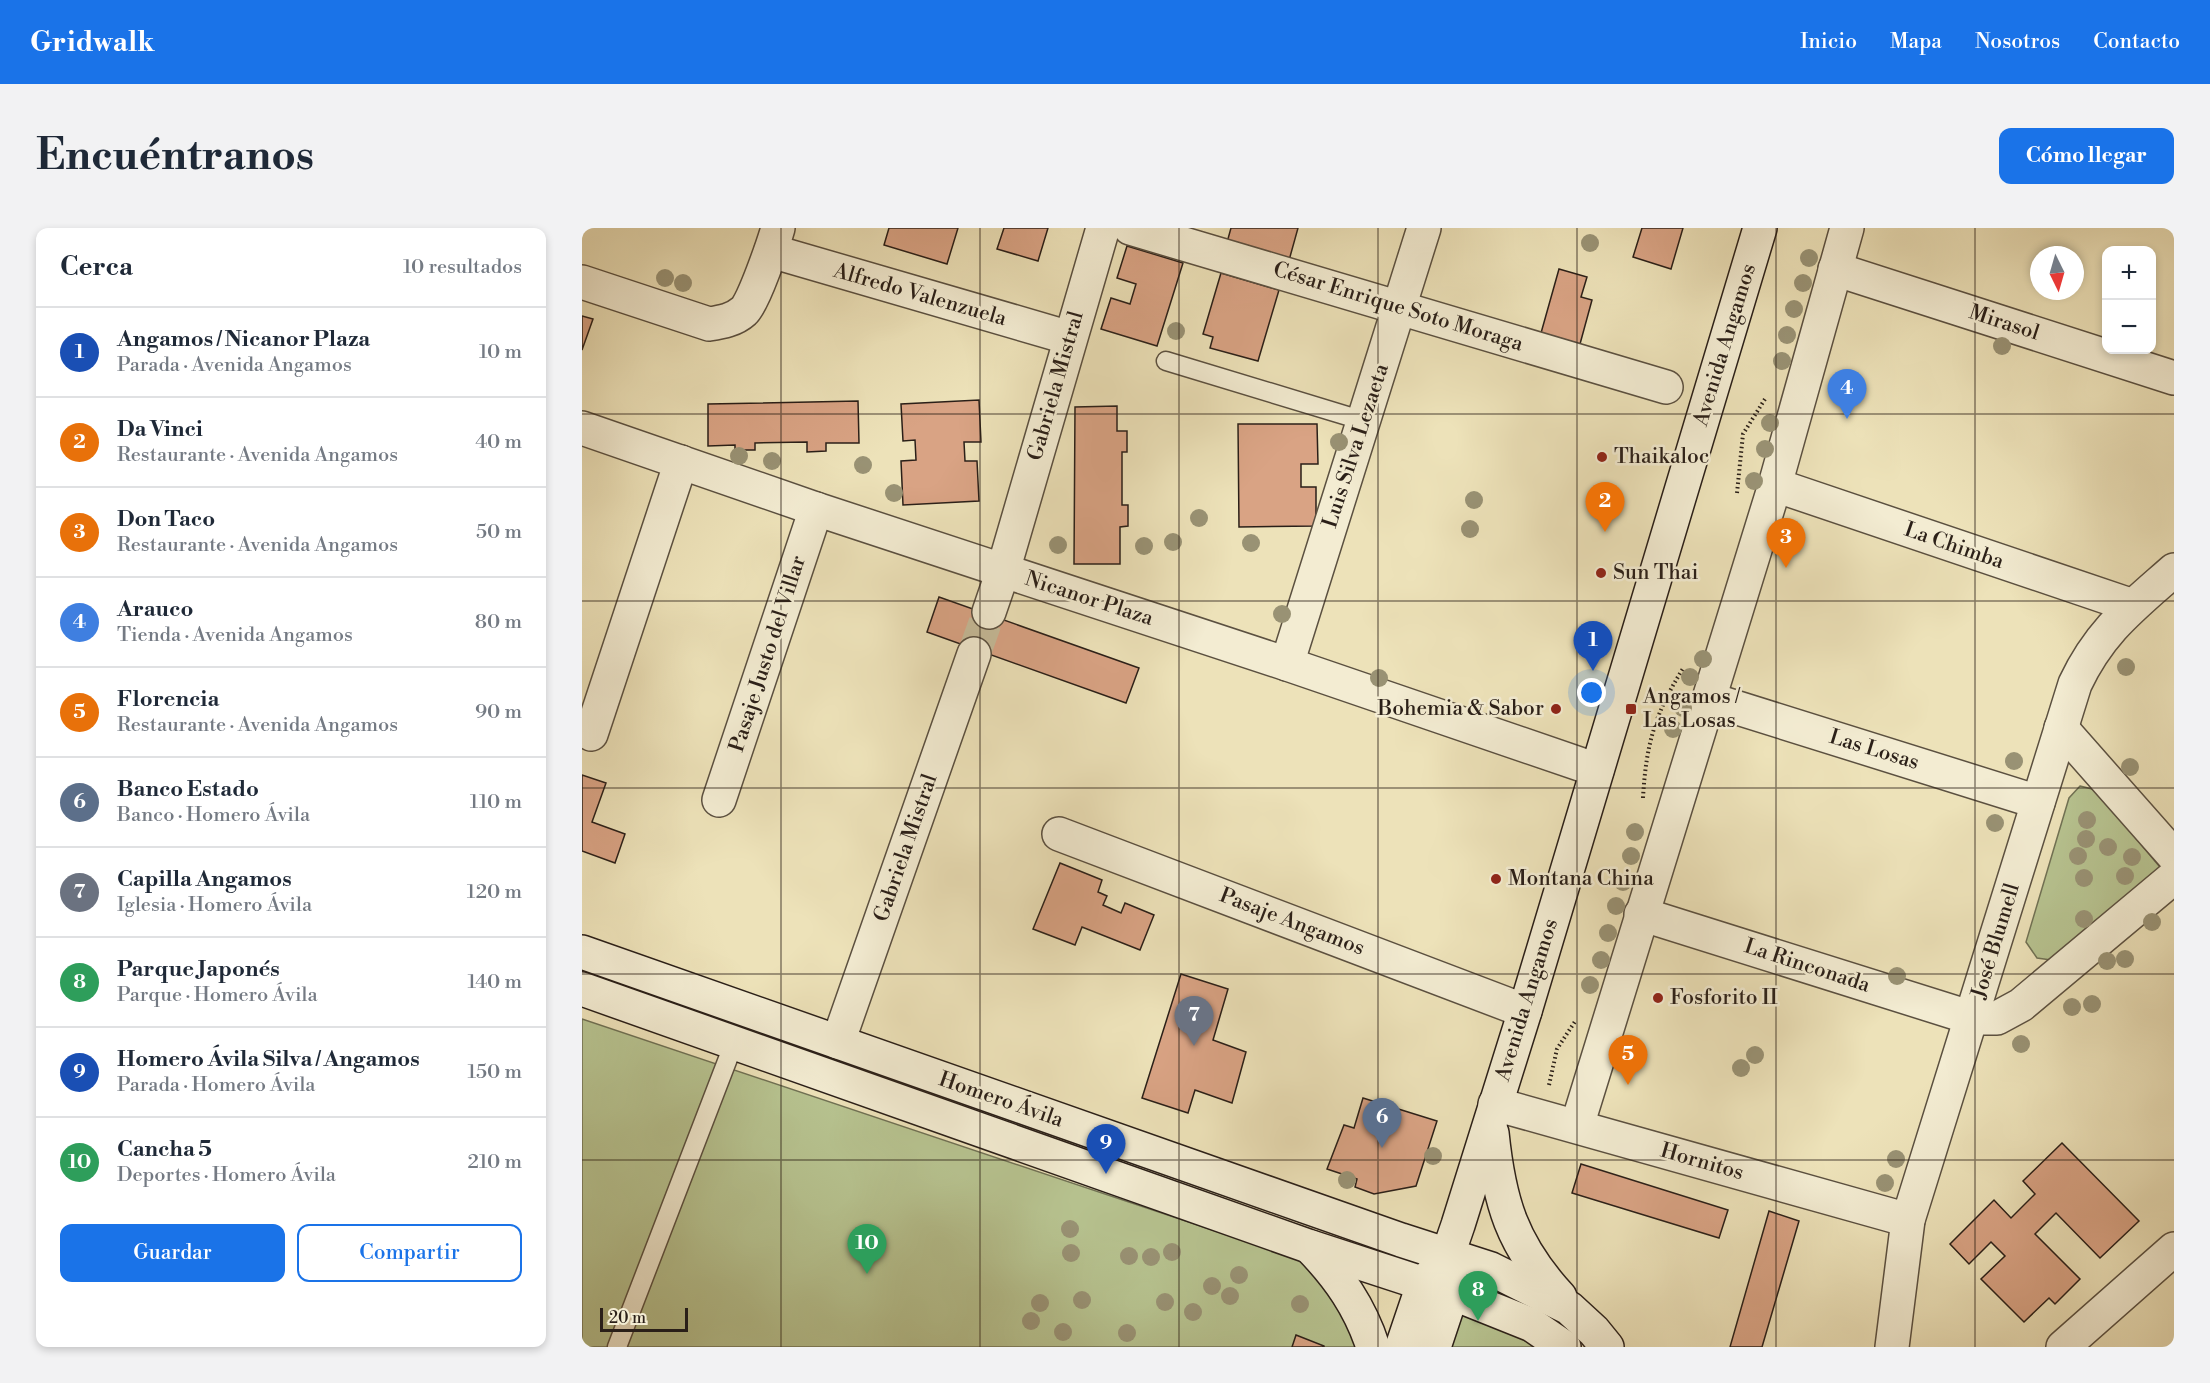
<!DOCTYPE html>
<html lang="es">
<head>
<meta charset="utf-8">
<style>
  body { margin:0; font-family:"Libre Bodoni",serif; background:#f2f2f3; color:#1f2937 }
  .controls { position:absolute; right:18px; top:18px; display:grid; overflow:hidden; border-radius:12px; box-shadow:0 3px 9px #0003 }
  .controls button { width:54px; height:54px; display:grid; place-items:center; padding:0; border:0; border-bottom:2px solid #e0e1e3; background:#fff; color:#1f2937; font:30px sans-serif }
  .compass { position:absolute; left:1448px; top:18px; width:54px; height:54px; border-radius:50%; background:#fff; box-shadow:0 3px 9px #0003; rotate:175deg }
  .scale { position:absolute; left:18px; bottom:15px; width:88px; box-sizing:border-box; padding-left:6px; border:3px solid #2a1f18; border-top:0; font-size:16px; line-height:21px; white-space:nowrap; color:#2a1f18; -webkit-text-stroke:4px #f3ecd2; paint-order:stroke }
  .you { position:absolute; left:1010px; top:465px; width:21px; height:21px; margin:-15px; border:4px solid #fff; border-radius:50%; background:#1a73e8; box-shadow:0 0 0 9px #1a73e833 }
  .badge { display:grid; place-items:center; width:39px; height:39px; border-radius:50%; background:#1a73e8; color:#fff; font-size:20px; font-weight:700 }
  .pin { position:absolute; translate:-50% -50px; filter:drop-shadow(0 2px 3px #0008) }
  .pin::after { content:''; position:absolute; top:32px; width:21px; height:18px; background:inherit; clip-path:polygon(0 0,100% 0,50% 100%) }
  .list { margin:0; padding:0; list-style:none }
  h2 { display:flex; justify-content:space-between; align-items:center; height:78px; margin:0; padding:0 24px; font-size:26px }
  h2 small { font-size:20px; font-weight:400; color:#747a83 }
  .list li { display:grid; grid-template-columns:39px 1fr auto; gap:18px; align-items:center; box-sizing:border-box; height:90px; padding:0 24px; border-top:2px solid #e0e1e3 }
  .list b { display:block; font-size:22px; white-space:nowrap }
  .list p { margin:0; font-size:20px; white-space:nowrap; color:#747a83 }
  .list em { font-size:20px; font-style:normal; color:#747a83 }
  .actions { display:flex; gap:12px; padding:18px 24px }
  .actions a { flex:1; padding:14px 0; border:2px solid #1a73e8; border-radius:12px; text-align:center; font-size:21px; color:#1a73e8 }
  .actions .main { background:#1a73e8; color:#fff }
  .map { position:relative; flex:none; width:1592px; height:1119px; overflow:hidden; border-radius:12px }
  header { display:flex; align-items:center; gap:36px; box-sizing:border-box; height:84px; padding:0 30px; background:#1a73e8; color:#fff }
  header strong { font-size:28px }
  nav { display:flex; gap:33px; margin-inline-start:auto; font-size:21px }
  .intro { display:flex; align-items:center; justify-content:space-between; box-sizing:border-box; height:144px; padding:0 36px }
  h1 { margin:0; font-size:42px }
  .button { padding:15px 27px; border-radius:12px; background:#1a73e8; color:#fff; font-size:21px; font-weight:700 }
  main { display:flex; gap:36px; padding:0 36px }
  aside { flex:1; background:#fff; border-radius:12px; box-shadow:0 3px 9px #0003 }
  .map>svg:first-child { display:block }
  .green { fill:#b7c390; stroke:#707154; stroke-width:1.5 }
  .building { fill:#d9a384; stroke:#2a1f18; stroke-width:1.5 }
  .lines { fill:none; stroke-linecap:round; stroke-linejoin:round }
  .minor-tunnel { stroke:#c6bb99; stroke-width:33; stroke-dasharray:33 16; stroke-linecap:butt }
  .service-casing { stroke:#5b5040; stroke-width:21 }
  .minor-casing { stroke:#5b5040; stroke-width:36 }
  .secondary-casing { stroke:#2a1f18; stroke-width:36 }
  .path { stroke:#2a1f18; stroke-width:4; stroke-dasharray:1.5 3; stroke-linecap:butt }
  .service { stroke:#f3ecd2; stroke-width:18 }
  .minor { stroke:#f3ecd2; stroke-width:33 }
  .secondary { stroke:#f3ecd2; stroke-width:33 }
  .tree { fill:#999274 }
  .grid { fill:none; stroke:#2a1f18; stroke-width:1.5; stroke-opacity:0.55 }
  .poi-dot { fill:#8f2418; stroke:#f3ecd2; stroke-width:2 }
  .labels { text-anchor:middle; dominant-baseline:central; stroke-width:5; stroke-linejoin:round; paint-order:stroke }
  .street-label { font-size:21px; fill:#2a1f18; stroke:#f3ecd2 }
  .poi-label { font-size:21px; fill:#2a1f18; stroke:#f3ecd2; text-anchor:start }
</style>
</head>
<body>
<header>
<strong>Gridwalk</strong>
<nav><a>Inicio</a><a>Mapa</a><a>Nosotros</a><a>Contacto</a></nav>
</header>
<div class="intro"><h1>Encuéntranos</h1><a class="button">Cómo llegar</a></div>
<main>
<aside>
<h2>Cerca<small>10 resultados</small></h2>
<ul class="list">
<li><span class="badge" style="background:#1a4fb4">1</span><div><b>Angamos / Nicanor Plaza</b><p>Parada · Avenida Angamos</p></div><em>10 m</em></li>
<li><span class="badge" style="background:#e8710a">2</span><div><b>Da Vinci</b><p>Restaurante · Avenida Angamos</p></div><em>40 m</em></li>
<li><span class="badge" style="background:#e8710a">3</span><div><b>Don Taco</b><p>Restaurante · Avenida Angamos</p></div><em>50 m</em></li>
<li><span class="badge" style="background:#3f7fe0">4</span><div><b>Arauco</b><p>Tienda · Avenida Angamos</p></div><em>80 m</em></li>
<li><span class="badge" style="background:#e8710a">5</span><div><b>Florencia</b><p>Restaurante · Avenida Angamos</p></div><em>90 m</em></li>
<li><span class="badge" style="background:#5c6f8a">6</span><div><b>Banco Estado</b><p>Banco · Homero Ávila</p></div><em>110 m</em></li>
<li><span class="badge" style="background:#6b7280">7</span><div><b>Capilla Angamos</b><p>Iglesia · Homero Ávila</p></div><em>120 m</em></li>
<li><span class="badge" style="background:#2e9e5b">8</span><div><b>Parque Japonés</b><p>Parque · Homero Ávila</p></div><em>140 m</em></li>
<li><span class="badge" style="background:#1a4fb4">9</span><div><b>Homero Ávila Silva / Angamos</b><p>Parada · Homero Ávila</p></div><em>150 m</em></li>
<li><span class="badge" style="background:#2e9e5b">10</span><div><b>Cancha 5</b><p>Deportes · Homero Ávila</p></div><em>210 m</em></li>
</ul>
<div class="actions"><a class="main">Guardar</a><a>Compartir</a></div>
</aside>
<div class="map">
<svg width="1592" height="1119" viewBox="0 0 1592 1119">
  <rect width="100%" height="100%" fill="#ede2b9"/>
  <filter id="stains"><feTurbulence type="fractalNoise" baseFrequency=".00333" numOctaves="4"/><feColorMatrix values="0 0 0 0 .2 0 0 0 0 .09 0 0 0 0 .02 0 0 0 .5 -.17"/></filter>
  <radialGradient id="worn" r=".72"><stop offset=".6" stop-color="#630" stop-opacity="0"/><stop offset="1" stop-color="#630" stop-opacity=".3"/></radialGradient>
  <g class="green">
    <path d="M 1498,558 L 1514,562 L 1582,644 L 1469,732 L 1455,730 L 1444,714 L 1487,570 Z"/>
    <path d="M 0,791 L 723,1033 L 744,1056 L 780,1119 L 0,1119 Z"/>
    <path d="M 881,1080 L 968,1119 L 868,1119 Z"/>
  </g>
  <g class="building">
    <path d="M 307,0 L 376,0 L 365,36 L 302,17 Z"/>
    <path d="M 422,0 L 466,0 L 456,33 L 415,21 Z"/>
    <path d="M 649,0 L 716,0 L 706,36 L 644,18 Z"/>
    <path d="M 1060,0 L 1101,0 L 1089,41 L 1051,29 Z"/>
    <path d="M 545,18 L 601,35 L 575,118 L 519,101 L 529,70 L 548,76 L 554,56 L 535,50 Z"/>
    <path d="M 977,41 L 1005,49 L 999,69 L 1010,72 L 998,116 L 959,105 Z"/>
    <path d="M 639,45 L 697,62 L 676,133 L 628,120 L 631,109 L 621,106 Z"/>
    <path d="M 0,88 L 11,91 L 0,122 Z"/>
    <path d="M 397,172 L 399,214 L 382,214 L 383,233 L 395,233 L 397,273 L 321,277 L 319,233 L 334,232 L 333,212 L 321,213 L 319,176 Z"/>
    <path d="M 276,173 L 277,215 L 244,215 L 244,223 L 225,224 L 225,214 L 173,215 L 173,222 L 153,222 L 153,217 L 126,218 L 126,176 Z"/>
    <path d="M 535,178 L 535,203 L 545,203 L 545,224 L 540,224 L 540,277 L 546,277 L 546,298 L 538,299 L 538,336 L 492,336 L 493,179 Z"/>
    <path d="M 656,196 L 735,196 L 736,236 L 719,236 L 719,259 L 734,259 L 734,298 L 657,299 Z"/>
    <path d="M 357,369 L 557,440 L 544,475 L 345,404 Z"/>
    <path d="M 0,547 L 24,555 L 10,594 L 43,606 L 33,635 L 0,623 Z"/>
    <path d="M 478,635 L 520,652 L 516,664 L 525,668 L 521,677 L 539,685 L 543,675 L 572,687 L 558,722 L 500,699 L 493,717 L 451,701 Z"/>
    <path d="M 599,746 L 646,761 L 631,812 L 664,824 L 650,875 L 613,862 L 606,885 L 560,870 Z"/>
    <path d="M 781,870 L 855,893 L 834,958 L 792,966 L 773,959 L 775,951 L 745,941 L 762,897 L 772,900 Z"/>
    <path d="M 1480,915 L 1557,993 L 1518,1030 L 1474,985 L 1453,1006 L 1498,1051 L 1473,1076 L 1467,1070 L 1442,1094 L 1399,1051 L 1423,1028 L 1409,1014 L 1387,1036 L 1368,1016 L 1412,972 L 1429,990 L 1453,966 L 1441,953 Z"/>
    <path d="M 999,936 L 1146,982 L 1137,1010 L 990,965 Z"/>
    <path d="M 1187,983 L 1217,993 L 1180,1119 L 1148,1119 Z"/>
    <path d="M 714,1107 L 742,1118 L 742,1119 L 710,1119 Z"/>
  </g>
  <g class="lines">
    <path class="minor-tunnel" d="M 392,426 L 407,384"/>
    <g class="service-casing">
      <g id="service">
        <path d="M 584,133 L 782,193"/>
        <path d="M 35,1119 L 152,815"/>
      </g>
    </g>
    <g class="minor-casing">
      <g id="minor">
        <path d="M 548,0 L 1084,159"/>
        <path d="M 189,23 L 488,110"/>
        <path d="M 1253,41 L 1592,150"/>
        <path d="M 0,54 L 127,96 C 140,94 152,92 162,83 C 171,76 192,14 196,0"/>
        <path d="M 0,200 L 234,281 L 705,436 L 1015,542"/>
        <path d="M 1193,257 L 1551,378"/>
        <path d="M 407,384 L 421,343 L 521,0"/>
        <path d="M 705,436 L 842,0"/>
        <path d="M 1127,471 L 1456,574"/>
        <path d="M 1479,500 L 1592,628"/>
        <path d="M 9,506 L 99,234"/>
        <path d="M 137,572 L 234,281"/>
        <path d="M 477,606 L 943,783"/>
        <path d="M 1059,686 L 1390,790 L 1415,790 L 1439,777 L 1592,649"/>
        <path d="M 256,814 L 392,426"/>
        <path d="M 913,876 L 1326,992"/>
        <path d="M 995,898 L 1193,257 L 1265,0"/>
        <path d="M 1310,1119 L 1326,992 L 1493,456 C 1518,403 1549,380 1592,342"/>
        <path d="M 1481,1119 L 1592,1021"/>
      </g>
    </g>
    <g class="secondary-casing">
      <g id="secondary">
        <path d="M 0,724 L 819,1012 L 909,1041 L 987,1080 L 1012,1103 L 1025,1119"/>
        <path d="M 0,761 L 726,1018 L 870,1065 L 950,1097 L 982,1119"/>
        <path d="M 910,905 C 917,974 930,1017 978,1069"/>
        <path d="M 728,1019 C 757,1049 778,1079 791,1119"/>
        <path d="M 820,1119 L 841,1057 L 866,1026 L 876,997 L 943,783 L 1178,0"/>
        <path d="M 852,1119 L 870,1065 L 868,1043"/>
      </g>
    </g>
    <g class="path">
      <path d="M 1155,265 L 1161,206 L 1183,171"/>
      <path d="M 1061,570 C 1064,516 1073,485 1102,439"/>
      <path d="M 967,857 L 975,821 L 994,792"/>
    </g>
    <use href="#service" class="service"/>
    <use href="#minor" class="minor"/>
    <use href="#secondary" class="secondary"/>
  </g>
  <g class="tree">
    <circle cx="1008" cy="15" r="9"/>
    <circle cx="1227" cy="30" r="9"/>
    <circle cx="83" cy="50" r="9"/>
    <circle cx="101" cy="55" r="9"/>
    <circle cx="1221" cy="55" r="9"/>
    <circle cx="1212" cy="81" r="9"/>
    <circle cx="594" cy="103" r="9"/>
    <circle cx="1205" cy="107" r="9"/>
    <circle cx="1420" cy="118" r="9"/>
    <circle cx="1200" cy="133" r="9"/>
    <circle cx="1188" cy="195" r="9"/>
    <circle cx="757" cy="214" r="9"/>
    <circle cx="1183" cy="221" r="9"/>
    <circle cx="157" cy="228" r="9"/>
    <circle cx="190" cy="233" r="9"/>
    <circle cx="281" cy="237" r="9"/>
    <circle cx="1172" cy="253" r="9"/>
    <circle cx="312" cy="265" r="9"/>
    <circle cx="892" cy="272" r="9"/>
    <circle cx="617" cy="290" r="9"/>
    <circle cx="888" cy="301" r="9"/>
    <circle cx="591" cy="314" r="9"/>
    <circle cx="669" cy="315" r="9"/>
    <circle cx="476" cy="317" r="9"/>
    <circle cx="562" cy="318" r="9"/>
    <circle cx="700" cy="386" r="9"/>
    <circle cx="1121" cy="431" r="9"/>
    <circle cx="1544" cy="439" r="9"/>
    <circle cx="1108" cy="449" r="9"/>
    <circle cx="797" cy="450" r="9"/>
    <circle cx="1101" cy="480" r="9"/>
    <circle cx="1091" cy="501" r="9"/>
    <circle cx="1432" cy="533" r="9"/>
    <circle cx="1548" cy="539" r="9"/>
    <circle cx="1505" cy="592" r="9"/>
    <circle cx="1413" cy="595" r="9"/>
    <circle cx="1053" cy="604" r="9"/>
    <circle cx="1504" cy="611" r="9"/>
    <circle cx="1526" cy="619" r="9"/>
    <circle cx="1049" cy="628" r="9"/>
    <circle cx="1496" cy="628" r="9"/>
    <circle cx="1550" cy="629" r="9"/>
    <circle cx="1543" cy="648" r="9"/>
    <circle cx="1502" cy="650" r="9"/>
    <circle cx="1041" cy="654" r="9"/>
    <circle cx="1034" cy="678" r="9"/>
    <circle cx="1502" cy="691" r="9"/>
    <circle cx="1570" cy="694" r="9"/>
    <circle cx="1026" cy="705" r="9"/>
    <circle cx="1543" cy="731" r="9"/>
    <circle cx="1019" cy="732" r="9"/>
    <circle cx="1525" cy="733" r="9"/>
    <circle cx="1315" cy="748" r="9"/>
    <circle cx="1008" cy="757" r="9"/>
    <circle cx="1510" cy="776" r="9"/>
    <circle cx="1490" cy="779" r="9"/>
    <circle cx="1439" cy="816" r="9"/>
    <circle cx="1173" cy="827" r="9"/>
    <circle cx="1159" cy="840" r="9"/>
    <circle cx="851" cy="928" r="9"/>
    <circle cx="1314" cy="931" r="9"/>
    <circle cx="765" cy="952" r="9"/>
    <circle cx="1303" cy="955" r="9"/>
    <circle cx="488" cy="1001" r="9"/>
    <circle cx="590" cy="1024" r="9"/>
    <circle cx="489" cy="1025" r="9"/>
    <circle cx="547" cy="1028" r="9"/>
    <circle cx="569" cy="1029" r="9"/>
    <circle cx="657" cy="1047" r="9"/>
    <circle cx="630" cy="1058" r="9"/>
    <circle cx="648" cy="1068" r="9"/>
    <circle cx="500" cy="1072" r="9"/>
    <circle cx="583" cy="1074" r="9"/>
    <circle cx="458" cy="1075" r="9"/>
    <circle cx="718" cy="1076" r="9"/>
    <circle cx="611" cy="1084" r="9"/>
    <circle cx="449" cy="1093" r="9"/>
    <circle cx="481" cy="1104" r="9"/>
    <circle cx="545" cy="1105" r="9"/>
  </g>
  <path class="grid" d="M 199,0 L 199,1119M 398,0 L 398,1119M 597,0 L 597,1119M 796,0 L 796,1119M 995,0 L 995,1119M 1194,0 L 1194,1119M 1393,0 L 1393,1119M 0,186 L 1592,186M 0,373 L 1592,373M 0,560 L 1592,560M 0,746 L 1592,746M 0,932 L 1592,932"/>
  <g class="poi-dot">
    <circle cx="1020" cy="229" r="6"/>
    <circle cx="1019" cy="345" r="6"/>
    <circle cx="974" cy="481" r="6"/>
    <rect x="1043" y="475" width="12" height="12" rx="3"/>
    <circle cx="914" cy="651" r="6"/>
    <circle cx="1076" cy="770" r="6"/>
  </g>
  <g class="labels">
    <g class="street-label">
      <text transform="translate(338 67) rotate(16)">Alfredo Valenzuela</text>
      <text transform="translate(816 79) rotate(17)">César Enrique Soto Moraga</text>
      <text transform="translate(1422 95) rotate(18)">Mirasol</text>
      <text transform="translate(1143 117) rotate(-73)">Avenida Angamos</text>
      <text transform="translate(474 158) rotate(-74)">Gabriela Mistral</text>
      <text transform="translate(774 218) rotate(-72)">Luis Silva Lezaeta</text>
      <text transform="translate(1372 318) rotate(19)">La Chimba</text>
      <text transform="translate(507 371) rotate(18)">Nicanor Plaza</text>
      <text transform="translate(186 426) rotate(-72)">Pasaje Justo del Villar</text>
      <text transform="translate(1292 522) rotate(17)">Las Losas</text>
      <text transform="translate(324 620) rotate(-71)">Gabriela Mistral</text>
      <text transform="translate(710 694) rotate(21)">Pasaje Angamos</text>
      <text transform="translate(1414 713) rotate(-73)">José Blumell</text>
      <text transform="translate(1225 738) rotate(18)">La Rinconada</text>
      <text transform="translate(945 772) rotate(-73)">Avenida Angamos</text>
      <text transform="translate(419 872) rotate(19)">Homero Ávila</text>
      <text transform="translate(1120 934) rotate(16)">Hornitos</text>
    </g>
    <g class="poi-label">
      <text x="1032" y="229">Thaikaloc</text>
      <text x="1031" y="345">Sun Thai</text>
      <text x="1061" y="469">Angamos /<tspan x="1061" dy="24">Las Losas</tspan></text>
      <text x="962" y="481" text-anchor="end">Bohemia &amp; Sabor</text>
      <text x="926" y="651">Montana China</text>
      <text x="1088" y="770">Fosforito II</text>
    </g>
  </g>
  <rect width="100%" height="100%" filter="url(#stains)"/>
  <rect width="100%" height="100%" fill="url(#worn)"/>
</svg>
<div class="controls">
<button>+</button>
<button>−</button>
</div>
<svg class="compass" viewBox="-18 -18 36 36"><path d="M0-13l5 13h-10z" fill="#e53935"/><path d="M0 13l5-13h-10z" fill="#747a83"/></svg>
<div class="scale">20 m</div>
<div class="you"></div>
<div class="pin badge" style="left:1011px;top:443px;background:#1a4fb4">1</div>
<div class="pin badge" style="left:1023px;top:304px;background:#e8710a">2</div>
<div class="pin badge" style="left:1204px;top:340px;background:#e8710a">3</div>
<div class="pin badge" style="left:1265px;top:191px;background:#3f7fe0">4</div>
<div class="pin badge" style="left:1046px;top:857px;background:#e8710a">5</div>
<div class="pin badge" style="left:800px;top:920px;background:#5c6f8a">6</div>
<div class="pin badge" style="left:612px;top:818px;background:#6b7280">7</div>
<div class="pin badge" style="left:896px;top:1093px;background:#2e9e5b">8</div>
<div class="pin badge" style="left:524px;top:946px;background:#1a4fb4">9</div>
<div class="pin badge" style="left:285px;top:1046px;background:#2e9e5b">10</div>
</div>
</main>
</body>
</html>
